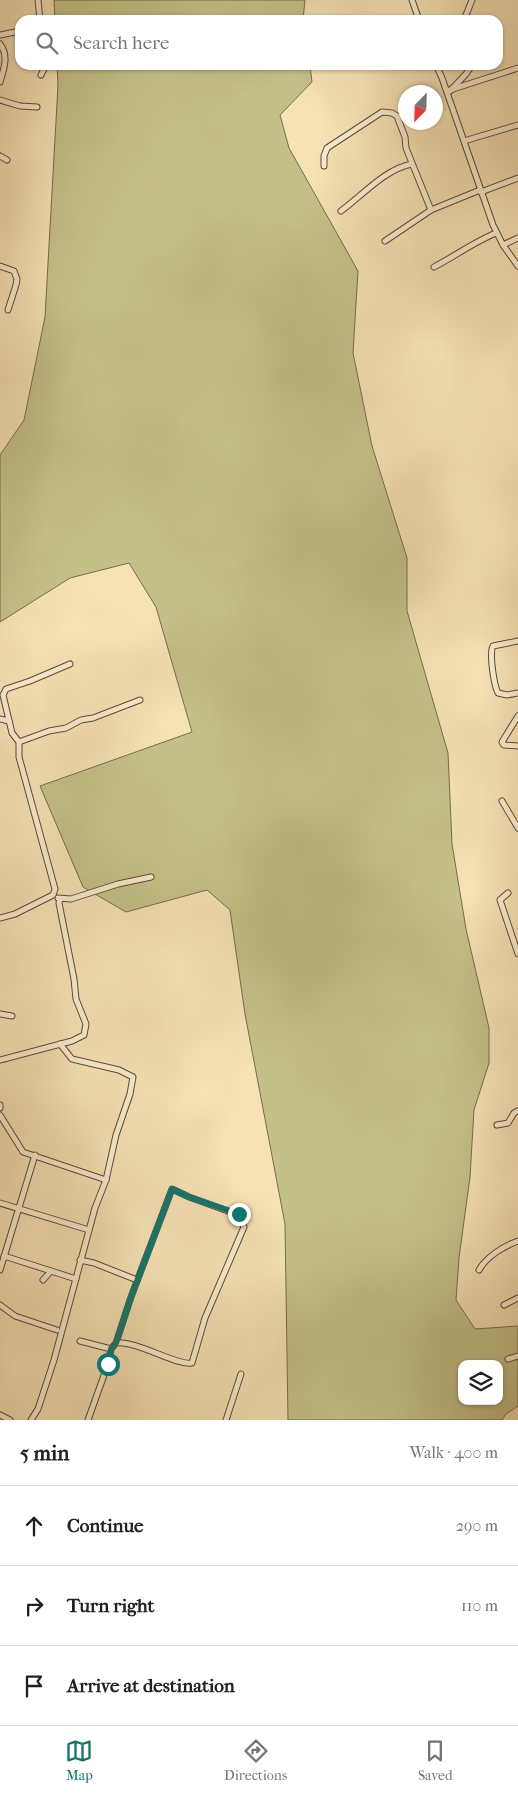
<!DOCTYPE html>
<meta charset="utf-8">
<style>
body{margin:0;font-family:"IM FELL French Canon",serif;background:#f2f2f2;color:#202124}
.controls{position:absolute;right:15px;bottom:15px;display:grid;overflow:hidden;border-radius:10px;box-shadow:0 1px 4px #0004}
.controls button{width:45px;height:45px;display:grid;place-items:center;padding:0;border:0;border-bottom:1px solid #e0e0e0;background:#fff;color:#202124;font:25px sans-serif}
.compass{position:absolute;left:398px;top:85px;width:45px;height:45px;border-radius:50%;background:#fff;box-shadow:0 1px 4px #0004;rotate:203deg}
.stop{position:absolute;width:15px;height:15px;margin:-11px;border:4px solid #0f766e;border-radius:50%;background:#fff}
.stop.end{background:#0f766e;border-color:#fff;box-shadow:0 1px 5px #0008}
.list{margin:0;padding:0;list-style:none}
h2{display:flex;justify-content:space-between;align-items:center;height:65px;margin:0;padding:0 20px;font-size:21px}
h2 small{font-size:16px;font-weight:400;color:#757577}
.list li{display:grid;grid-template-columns:32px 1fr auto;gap:15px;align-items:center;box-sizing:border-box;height:80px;padding:0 20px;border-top:1px solid #e0e0e0}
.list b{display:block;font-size:19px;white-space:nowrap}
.list em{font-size:16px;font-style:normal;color:#757577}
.icon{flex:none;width:28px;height:28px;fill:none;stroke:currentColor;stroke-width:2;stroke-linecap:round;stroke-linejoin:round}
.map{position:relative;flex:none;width:518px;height:1420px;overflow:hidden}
.search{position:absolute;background:#fff;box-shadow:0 1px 4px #0004;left:15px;right:15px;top:15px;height:55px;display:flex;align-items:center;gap:12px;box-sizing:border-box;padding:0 18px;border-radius:15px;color:#757577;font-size:19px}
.sheet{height:305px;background:#fff}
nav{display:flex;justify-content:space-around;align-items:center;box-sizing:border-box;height:70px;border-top:1px solid #e0e0e0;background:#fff;font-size:14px;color:#757577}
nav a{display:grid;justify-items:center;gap:2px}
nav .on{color:#0f766e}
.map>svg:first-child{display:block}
</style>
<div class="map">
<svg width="518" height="1420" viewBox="0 0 518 1420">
<rect width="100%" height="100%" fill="#f6e2b5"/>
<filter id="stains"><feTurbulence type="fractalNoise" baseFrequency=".004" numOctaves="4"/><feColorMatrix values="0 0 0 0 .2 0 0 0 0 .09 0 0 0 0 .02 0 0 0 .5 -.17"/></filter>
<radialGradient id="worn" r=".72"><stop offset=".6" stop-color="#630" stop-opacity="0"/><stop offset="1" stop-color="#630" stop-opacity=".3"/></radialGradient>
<g fill="#c4c188" stroke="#756c48" fill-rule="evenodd">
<polygon points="54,0 305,0 303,20 55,20"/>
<path d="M57,65H310L312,82L280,115L289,148L358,271L353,353L372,446L407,558V611L448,753L452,844L466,929L489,1028V1063L474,1110L470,1177L459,1258L456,1300L475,1329L518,1326V1406L506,1414L502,1420H288L285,1224L245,1014L230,910L207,890L126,912L83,887L40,786L192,732L156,607L129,563L70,578L0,622V455L24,420L45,317L58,85ZM462,1364H499V1401H462Z"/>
</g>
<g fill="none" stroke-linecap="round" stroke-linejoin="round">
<defs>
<g id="minor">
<polyline points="38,0 40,20"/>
<polyline points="412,0 419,20"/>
<polyline points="464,20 472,0"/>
<polyline points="0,35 20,31"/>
<path d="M0,44C9,55 4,69 0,82"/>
<polyline points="436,65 442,78 493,225 503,245 518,266"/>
<polyline points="41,75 46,65"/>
<polyline points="450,90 518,68"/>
<polyline points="450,91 466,74 472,65"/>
<polyline points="0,100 20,106 37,107"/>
<polyline points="464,141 518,125"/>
<polyline points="0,156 7,160"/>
<polyline points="324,166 324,156 327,148 382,112 392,113 397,116 405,137 406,148 431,210 480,190"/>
<polyline points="481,192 518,178"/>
<path d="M341,211C363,195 385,169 412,164"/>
<polyline points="385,241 431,210"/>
<polyline points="503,245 518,238"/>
<polyline points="0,266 14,271 17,279 16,285 8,310"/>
<path d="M434,267C455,256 474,242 496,233"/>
<path d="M518,641L493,646C489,654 494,685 498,693L507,695L518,693"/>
<polyline points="518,716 502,742 504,745 518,746"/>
<polyline points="0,719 9,721"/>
<polyline points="19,742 49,731 66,728 81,720 93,718 140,700"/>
<polyline points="502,801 518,828"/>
<polyline points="508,893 500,900 518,954"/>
<polyline points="58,898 71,899 118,884 151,877"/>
<polyline points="0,918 15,914 53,895 55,889 19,757 19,742 12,733 3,695 6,689 30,681 70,664"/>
<polyline points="0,1014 12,1016"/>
<polyline points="0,1060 72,1041 84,1035 86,1024 76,999 74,979 59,903 60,899"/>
<polyline points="0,1105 0,1108"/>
<polyline points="0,1115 23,1152 106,1180"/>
<polyline points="497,1125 508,1123 514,1113 518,1111"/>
<polyline points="0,1203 89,1230"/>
<polyline points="4,1256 51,1271"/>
<polyline points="80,1260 94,1263 137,1280"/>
<polyline points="0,1270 35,1155"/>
<path d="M479,1270C486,1257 504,1246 518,1241"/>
<polyline points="43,1280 51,1271 76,1279"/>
<polyline points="0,1305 15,1316 57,1330"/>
<polyline points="504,1305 518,1298"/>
<polyline points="80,1341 111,1349 108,1364 88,1420"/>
<path d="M111,1349L116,1343L131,1297L172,1189L189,1197L239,1215L244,1227L205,1318L192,1363C180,1367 135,1340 116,1343"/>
<polyline points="508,1359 518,1356"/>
<polyline points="0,1415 10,1420"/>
<polyline points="31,1420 38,1409 54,1360 95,1208 106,1180 116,1135 130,1094 133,1077 119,1070 72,1059 60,1044"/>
<polyline points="226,1420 241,1374"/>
</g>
</defs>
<use href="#minor" stroke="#5a4933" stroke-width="7"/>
<use href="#minor" stroke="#f9eccf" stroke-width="5"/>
</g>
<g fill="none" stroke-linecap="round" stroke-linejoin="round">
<polyline stroke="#0f766e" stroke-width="6" points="108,1364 111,1349 116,1343 131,1297 172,1189 189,1197 239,1214"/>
</g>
<rect width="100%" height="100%" filter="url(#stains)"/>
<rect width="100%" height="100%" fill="url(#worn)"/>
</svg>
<div class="controls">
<button><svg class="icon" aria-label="layers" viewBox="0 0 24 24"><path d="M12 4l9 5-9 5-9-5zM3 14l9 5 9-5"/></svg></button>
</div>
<svg class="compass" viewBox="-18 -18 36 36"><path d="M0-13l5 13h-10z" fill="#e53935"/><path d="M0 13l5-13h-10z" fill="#757577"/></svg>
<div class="stop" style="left:108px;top:1364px"></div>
<div class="stop end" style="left:239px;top:1214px"></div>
<div class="search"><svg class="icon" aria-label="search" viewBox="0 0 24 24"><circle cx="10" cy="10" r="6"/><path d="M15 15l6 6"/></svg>Search here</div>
</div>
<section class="sheet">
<h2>5 min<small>Walk · 400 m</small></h2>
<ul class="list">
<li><svg class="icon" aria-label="ahead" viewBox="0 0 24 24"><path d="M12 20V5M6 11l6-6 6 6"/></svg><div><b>Continue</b></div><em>290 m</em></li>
<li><svg class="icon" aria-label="right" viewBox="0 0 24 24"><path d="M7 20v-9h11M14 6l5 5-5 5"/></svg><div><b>Turn right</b></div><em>110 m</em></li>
<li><svg class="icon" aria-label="arrive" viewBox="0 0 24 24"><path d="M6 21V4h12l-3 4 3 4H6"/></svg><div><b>Arrive at destination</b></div></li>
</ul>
</section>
<nav>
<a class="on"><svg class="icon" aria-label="map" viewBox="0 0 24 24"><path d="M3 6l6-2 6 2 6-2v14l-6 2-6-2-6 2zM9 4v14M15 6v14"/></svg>Map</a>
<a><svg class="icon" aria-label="directions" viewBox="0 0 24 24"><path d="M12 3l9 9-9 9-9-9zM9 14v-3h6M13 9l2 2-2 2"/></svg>Directions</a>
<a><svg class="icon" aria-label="saved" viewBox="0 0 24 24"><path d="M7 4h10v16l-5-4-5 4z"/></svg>Saved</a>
</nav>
